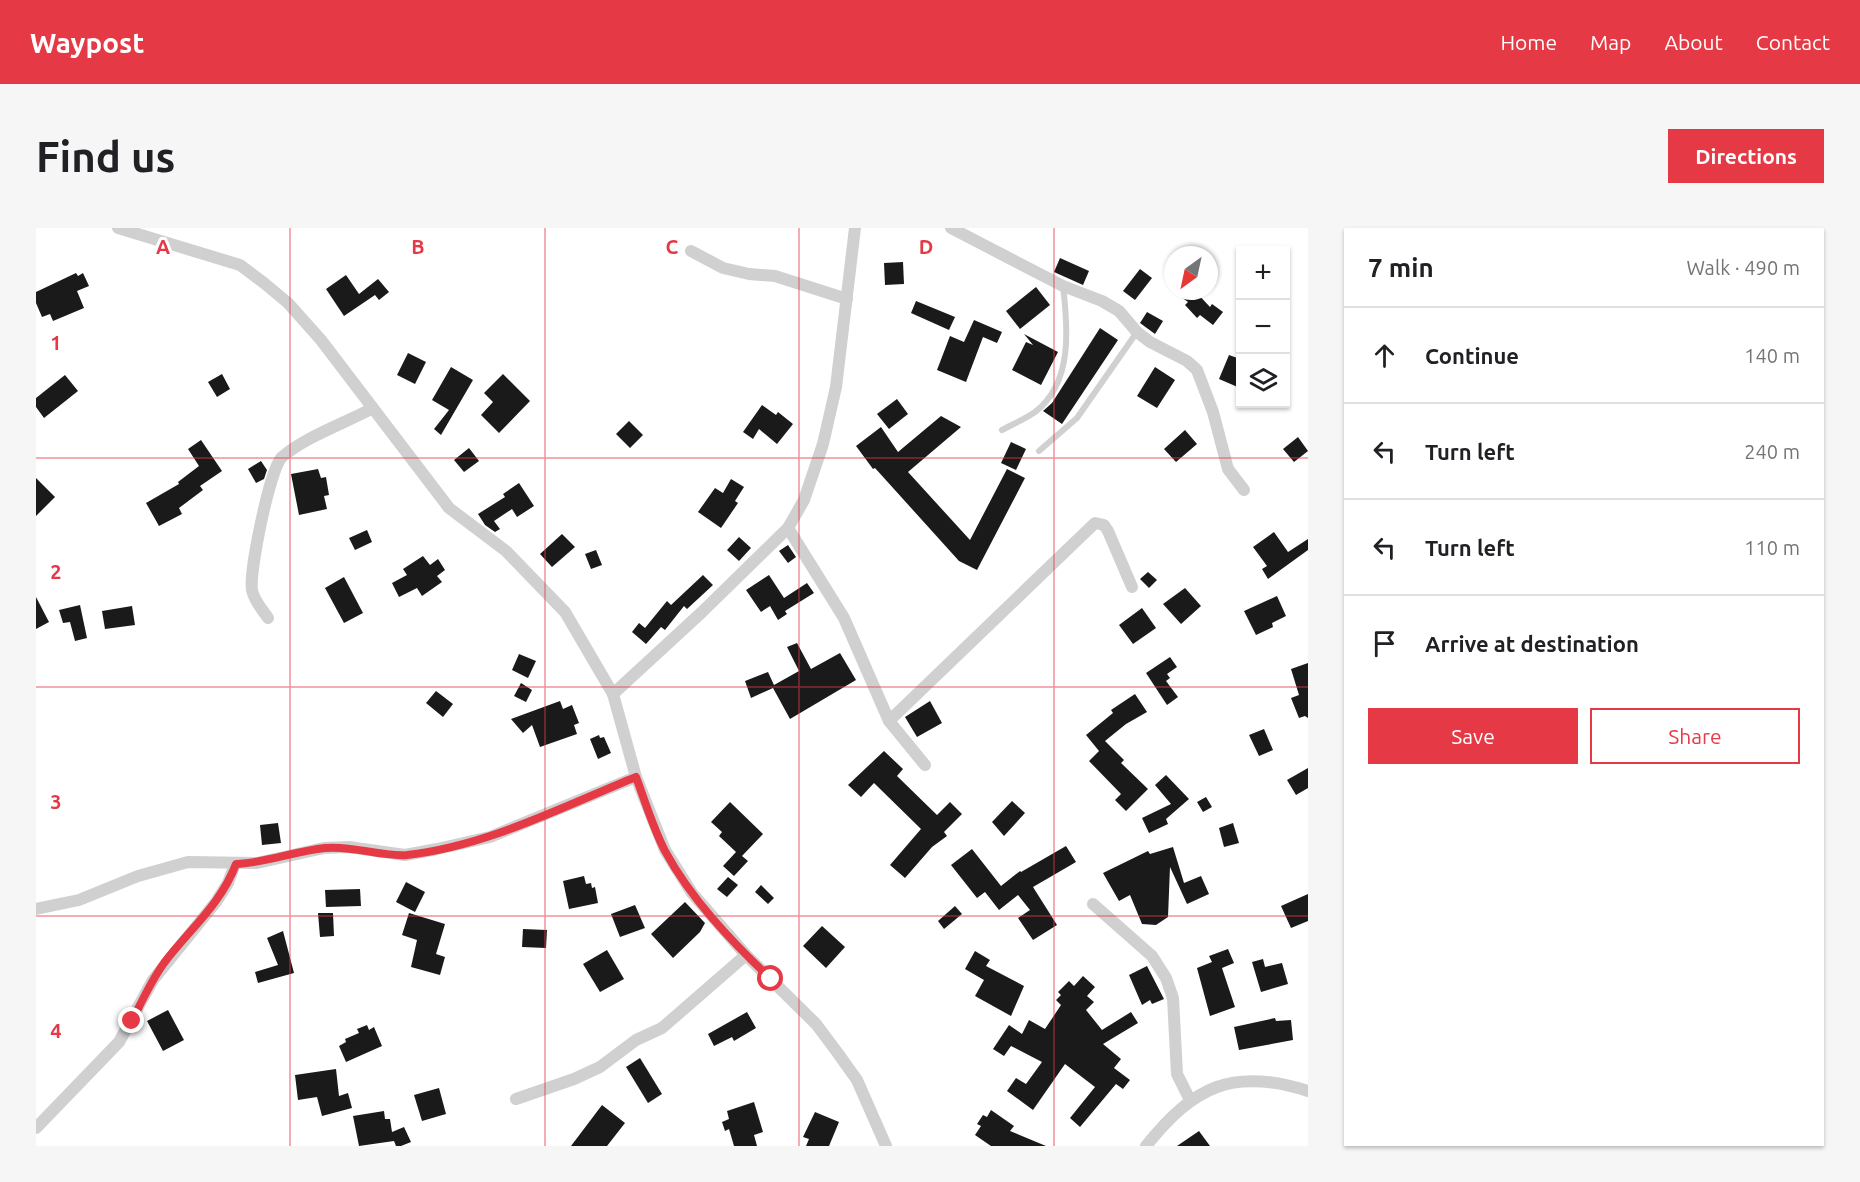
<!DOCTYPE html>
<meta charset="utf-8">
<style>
body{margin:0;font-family:Ubuntu,sans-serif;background:#f6f6f6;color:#202124}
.controls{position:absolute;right:18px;top:18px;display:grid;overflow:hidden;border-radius:0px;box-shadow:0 2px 4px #0004}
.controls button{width:54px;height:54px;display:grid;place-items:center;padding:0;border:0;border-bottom:2px solid #e0e0e0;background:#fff;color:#202124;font:30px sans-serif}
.compass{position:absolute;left:1128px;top:18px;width:54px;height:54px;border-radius:50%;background:#fff;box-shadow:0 2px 4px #0004;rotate:213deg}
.stop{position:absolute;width:18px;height:18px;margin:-14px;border:4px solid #e63946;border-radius:50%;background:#fff}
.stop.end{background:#e63946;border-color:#fff;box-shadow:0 2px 6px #0008}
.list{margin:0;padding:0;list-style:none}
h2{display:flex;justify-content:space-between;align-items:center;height:78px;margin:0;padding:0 24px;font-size:26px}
h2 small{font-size:20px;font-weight:400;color:#757577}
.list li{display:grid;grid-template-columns:39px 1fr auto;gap:18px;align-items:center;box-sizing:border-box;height:96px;padding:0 24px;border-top:2px solid #e0e0e0}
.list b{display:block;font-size:22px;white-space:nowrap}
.list em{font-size:20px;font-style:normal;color:#757577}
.actions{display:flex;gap:12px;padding:18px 24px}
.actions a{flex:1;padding:14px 0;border:2px solid #e63946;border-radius:0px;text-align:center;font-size:21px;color:#e63946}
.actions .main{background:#e63946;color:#fff}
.icon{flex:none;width:33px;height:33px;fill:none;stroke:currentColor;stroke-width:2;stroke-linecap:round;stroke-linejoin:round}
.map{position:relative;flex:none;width:1272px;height:918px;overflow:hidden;border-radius:0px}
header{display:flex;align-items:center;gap:36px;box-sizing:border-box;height:84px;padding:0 30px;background:#e63946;color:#fff}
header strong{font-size:28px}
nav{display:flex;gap:33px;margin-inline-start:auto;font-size:21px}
.intro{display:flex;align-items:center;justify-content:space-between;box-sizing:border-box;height:144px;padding:0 36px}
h1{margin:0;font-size:42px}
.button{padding:15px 27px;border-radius:0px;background:#e63946;color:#fff;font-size:21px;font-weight:700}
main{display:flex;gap:36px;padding:0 36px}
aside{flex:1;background:#fff;border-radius:0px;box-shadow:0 2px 4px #0004}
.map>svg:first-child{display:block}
</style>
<header>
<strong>Waypost</strong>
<nav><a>Home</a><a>Map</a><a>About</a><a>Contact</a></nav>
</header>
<div class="intro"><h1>Find us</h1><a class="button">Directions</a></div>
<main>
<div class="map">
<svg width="1272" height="918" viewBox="0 0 1272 918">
<rect width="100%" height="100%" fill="#fff"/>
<g fill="#1a1a1a">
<polygon points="1024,30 1053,43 1047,57 1018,44"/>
<polygon points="867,34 868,56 849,57 848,35"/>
<polygon points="1104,41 1116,50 1099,72 1087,63"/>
<polygon points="40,45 42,48 47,45 53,58 41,63 48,80 17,93 14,86 6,89 0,75 0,64"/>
<polygon points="310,47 323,66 342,51 353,64 343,72 339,67 308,88 290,61"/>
<polygon points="1000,59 1014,77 984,101 970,83"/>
<polygon points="1137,63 1159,63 1174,79 1176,76 1187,84 1177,97 1164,87 1161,90 1149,77 1152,74"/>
<polygon points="880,73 919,89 913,102 875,85"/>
<polygon points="1111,84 1127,93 1119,106 1104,95"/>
<polygon points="938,92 966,104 961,115 947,109 930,154 901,142 914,108 928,114"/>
<polygon points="1064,100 1082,112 1026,196 1007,183 1016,175"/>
<polygon points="988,106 1022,124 1005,157 976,142 990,114 997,117"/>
<polygon points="372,125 390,134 379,156 361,147"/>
<polygon points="1193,127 1204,131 1204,160 1183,151"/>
<polygon points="415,139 437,152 405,207 398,201 413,182 396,172"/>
<polygon points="1119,139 1139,152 1121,180 1101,168"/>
<polygon points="186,146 194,161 181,169 172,154"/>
<polygon points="467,146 494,173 463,205 445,187 457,174 448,165"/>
<polygon points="29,147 42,163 8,190 0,179 0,170"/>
<polygon points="861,171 872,186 853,201 841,186"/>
<polygon points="726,177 740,187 742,184 757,196 741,216 723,201 717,211 707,204"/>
<polygon points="905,188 925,199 872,244 934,312 971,241 989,250 941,342 923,333 839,240 837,241 820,218 845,199 862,224"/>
<polygon points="593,193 607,207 594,220 580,206"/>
<polygon points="1149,202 1161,216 1140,234 1128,221"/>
<polygon points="1262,209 1272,223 1258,234 1247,221"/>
<polygon points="165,212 186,243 164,258 167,262 143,280 146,286 123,298 110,275 143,256 142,254 163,238 152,221"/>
<polygon points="975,214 990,221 980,242 965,235"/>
<polygon points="433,220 443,233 428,244 418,232"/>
<polygon points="225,233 231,242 228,251 220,255 212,241"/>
<polygon points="282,241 285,250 290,249 293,267 288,268 291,281 263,287 255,246"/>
<polygon points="0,250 19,269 0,288"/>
<polygon points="695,251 708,259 699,273 702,275 685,300 662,284 679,260 687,265"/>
<polygon points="483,255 498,278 481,289 476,281 458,293 464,301 459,304 449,297 442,286 469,269 467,266"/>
<polygon points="331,302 336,314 319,322 313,310"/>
<polygon points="1238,304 1252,324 1272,311 1272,322 1232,351 1226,341 1231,338 1217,319"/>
<polygon points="526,306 539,319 516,339 504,326"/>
<polygon points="703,309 715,320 703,333 691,322"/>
<polygon points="752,317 760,329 752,335 743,323"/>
<polygon points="560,322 566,337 555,341 549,326"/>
<polygon points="387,328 394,337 402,331 409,342 401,348 406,354 386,368 381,360 363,369 356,355 371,347 367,341"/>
<polygon points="1112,344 1121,352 1113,360 1104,351"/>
<polygon points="667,347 677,357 651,381 648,378 629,402 625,399 610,416 596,404 603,395 609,400 631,373 635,377"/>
<polygon points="733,347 748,370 771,355 778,365 749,383 751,386 742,392 734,378 725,384 710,362"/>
<polygon points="308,349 327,385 308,395 289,360"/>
<polygon points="1149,360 1165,378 1145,396 1127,376"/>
<polygon points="1241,368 1250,388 1236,395 1237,399 1220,407 1208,383"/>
<polygon points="0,369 13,394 0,401"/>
<polygon points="44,377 51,410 39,413 34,394 27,395 23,382"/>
<polygon points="96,378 99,397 69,401 66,383"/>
<polygon points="1106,380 1120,400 1097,416 1083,397"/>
<polygon points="761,415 775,441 804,425 820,452 754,491 737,460 715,470 709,453 732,444 738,457 763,443 751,419"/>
<polygon points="483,426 500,433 492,450 476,442"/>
<polygon points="1134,429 1141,439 1131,446 1134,450 1130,453 1142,469 1131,477 1110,445"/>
<polygon points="1272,435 1272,490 1269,488 1263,490 1255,470 1263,467 1255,441"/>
<polygon points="485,455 496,462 490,474 478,468"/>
<polygon points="400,463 417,476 407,489 390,475"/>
<polygon points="1099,466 1111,484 1090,496 1069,513 1088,532 1085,535 1112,561 1090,583 1079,572 1085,566 1053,533 1063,523 1050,507 1077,485 1075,482"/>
<polygon points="524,473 527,481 536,477 543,495 538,497 541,506 504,519 496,497 487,505 475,491"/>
<polygon points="894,473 906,495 881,509 869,489"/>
<polygon points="1228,501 1237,522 1223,528 1213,507"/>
<polygon points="563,507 564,510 568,509 575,525 562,531 554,511"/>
<polygon points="848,523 867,541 861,548 901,587 914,574 926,586 908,604 911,608 896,619 869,650 854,637 885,601 838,555 825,569 812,557"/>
<polygon points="1272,540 1272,560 1260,567 1251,552"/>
<polygon points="1130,547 1153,571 1130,591 1132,596 1113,605 1106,590 1135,576 1119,557"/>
<polygon points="1170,569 1176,579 1167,584 1161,574"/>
<polygon points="976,573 989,585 968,608 956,594"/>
<polygon points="694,574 727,606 706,628 712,633 698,648 687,638 700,624 683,608 686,604 675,594"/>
<polygon points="242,595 245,615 226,617 224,597"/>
<polygon points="1197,595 1203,615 1188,619 1183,600"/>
<polygon points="1030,618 1040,634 997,659 1021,697 997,712 982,690 994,682 982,667 963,682 949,664 941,670 915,637 936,621 965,658 984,643 985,644"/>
<polygon points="1137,619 1148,655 1165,648 1173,666 1151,676 1134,639 1132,689 1120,697 1106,696 1094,667 1083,673 1067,645 1112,623 1114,626"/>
<polygon points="548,648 550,656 555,655 556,660 559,659 562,675 533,681 527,653"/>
<polygon points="692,649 702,657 691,669 681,661"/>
<polygon points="370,654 389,664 379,684 360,674"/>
<polygon points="725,657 738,670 732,676 719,664"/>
<polygon points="324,661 325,678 290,679 289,662"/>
<polygon points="1272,666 1272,693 1255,700 1245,678"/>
<polygon points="649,674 669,695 664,704 637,730 615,706"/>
<polygon points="599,677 609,700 584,709 575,686"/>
<polygon points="919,678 926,686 908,701 902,693"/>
<polygon points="282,685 297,685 298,708 284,709"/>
<polygon points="373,685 409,696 400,726 409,729 404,747 375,739 381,712 366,707"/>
<polygon points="786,698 809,719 790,740 767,718"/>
<polygon points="487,701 511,702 510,720 486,719"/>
<polygon points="247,703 258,745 222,755 219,744 242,737 231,710"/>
<polygon points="1192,721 1198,735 1186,740 1199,779 1174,788 1161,740 1176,734 1173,728"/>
<polygon points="571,722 588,751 564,764 547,736"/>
<polygon points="939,723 954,732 950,738 988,758 975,788 939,768 948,752 929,741"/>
<polygon points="1227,731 1229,739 1246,735 1252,756 1225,764 1216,734"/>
<polygon points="1111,738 1128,771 1116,776 1114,772 1106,777 1093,747"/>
<polygon points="1047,748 1059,759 1051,768 1058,774 1050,782 1066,802 1095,784 1102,795 1067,816 1085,831 1078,840 1094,852 1087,861 1080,856 1044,899 1034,890 1059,859 1029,836 997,882 971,863 980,850 990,856 1006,834 975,818 968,828 957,821 973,797 986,806 993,792 1009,801 1025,777 1020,772 1025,767 1022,764 1033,753 1038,758"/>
<polygon points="132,782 148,812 127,823 111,793"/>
<polygon points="711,784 720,800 698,813 696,809 678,818 672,806"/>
<polygon points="1239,790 1240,793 1255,792 1257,812 1203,822 1198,799"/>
<polygon points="331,797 333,802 338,799 346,818 310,834 303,818 310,814 309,811 323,805 321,801"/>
<polygon points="604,830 626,866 612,875 590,839"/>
<polygon points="300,841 303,868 312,865 316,880 286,888 281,869 262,872 259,847"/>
<polygon points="403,860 410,886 386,893 378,867"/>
<polygon points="718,874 727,904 718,907 721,918 698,918 693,901 689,903 686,894 693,891 691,883"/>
<polygon points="566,877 589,895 571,918 535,918"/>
<polygon points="955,882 978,898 974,903 1010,918 955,918 939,907 945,898 941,896 947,887 951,889"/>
<polygon points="348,883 349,891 354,891 356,904 368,899 375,914 365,918 360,918 358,913 323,918 317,888"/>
<polygon points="779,884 803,894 793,918 770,918 773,911 767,909"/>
<polygon points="1163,903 1174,918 1141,918"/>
</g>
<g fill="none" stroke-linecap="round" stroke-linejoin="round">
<g stroke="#d0d0d0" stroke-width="6">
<path d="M966,202C977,196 989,191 999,184C1037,155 1032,100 1027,58"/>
<polyline points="1003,223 1041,190 1101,104"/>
</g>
<g stroke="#d0d0d0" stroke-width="12">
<polyline points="82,0 204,37 228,55 252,75 285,112 413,280 470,323 529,384 577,466 600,549 629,622 656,665 710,727 780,796 801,824 821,852 850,918"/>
<polyline points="915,0 1027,58 1066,73 1083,83 1101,104 1114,114 1151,133 1161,142 1177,184 1192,241 1208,262"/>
<polyline points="655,23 687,40 713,46 739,48 811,71"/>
<polyline points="752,300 808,390 853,493 889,537"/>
<path d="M232,390C226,381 218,373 216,362C213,344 234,240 246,229C271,208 307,196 335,181"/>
<polyline points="577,466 666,384 752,300 768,272 787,216 800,159 819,0"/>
<polyline points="853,493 1059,295 1068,297 1072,303 1096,359"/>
<polyline points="1057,676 1116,728 1130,750 1137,770 1141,846 1154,872"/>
<polyline points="0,681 43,672 102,648 152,634 221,635 288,620 313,619 369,627 401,621 454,609 600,549"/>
<polyline points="480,871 538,851 564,839 600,812 626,800 710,727"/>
<polyline points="0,900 83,814 117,752 180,674 192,655 199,636"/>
<path d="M1110,918C1158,858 1197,839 1272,863"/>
</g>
</g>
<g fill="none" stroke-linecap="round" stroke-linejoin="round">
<path stroke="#e63946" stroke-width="8" d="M96,793C106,773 115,753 128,735C153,702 185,676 200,636C230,635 259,623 289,620C317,617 344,629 371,627C451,618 526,579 600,549C609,573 617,600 629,623C655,671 695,713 735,751"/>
</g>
<path fill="none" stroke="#e63946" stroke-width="1.5" stroke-opacity="0.55" d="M254,0V918M509,0V918M763,0V918M1018,0V918M0,230H1272M0,459H1272M0,688H1272"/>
<g font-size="20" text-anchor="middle" font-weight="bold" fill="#e63946" stroke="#fff" stroke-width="6" stroke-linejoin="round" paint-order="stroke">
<text x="127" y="26">A</text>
<text x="382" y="26">B</text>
<text x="636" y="26">C</text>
<text x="890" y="26">D</text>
<text x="20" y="122">1</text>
<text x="20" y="351">2</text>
<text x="20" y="581">3</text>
<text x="20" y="810">4</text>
</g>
</svg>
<div class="controls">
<button>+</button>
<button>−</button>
<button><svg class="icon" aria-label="layers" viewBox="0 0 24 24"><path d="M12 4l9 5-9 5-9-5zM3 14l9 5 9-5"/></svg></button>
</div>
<svg class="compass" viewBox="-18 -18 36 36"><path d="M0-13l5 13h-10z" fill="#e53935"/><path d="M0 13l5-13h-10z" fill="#757577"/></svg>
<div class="stop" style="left:735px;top:751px"></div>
<div class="stop end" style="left:96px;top:793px"></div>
</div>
<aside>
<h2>7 min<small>Walk · 490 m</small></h2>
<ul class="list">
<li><svg class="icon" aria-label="ahead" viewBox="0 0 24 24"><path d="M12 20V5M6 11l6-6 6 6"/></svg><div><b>Continue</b></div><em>140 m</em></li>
<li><svg class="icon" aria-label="left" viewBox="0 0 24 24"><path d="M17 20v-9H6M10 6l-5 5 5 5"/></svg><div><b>Turn left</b></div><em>240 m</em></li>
<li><svg class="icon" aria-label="left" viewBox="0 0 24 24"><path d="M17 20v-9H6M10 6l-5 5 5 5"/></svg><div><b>Turn left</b></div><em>110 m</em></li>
<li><svg class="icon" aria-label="arrive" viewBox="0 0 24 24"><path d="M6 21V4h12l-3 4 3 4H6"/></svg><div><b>Arrive at destination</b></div></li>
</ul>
<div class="actions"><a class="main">Save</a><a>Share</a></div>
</aside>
</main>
